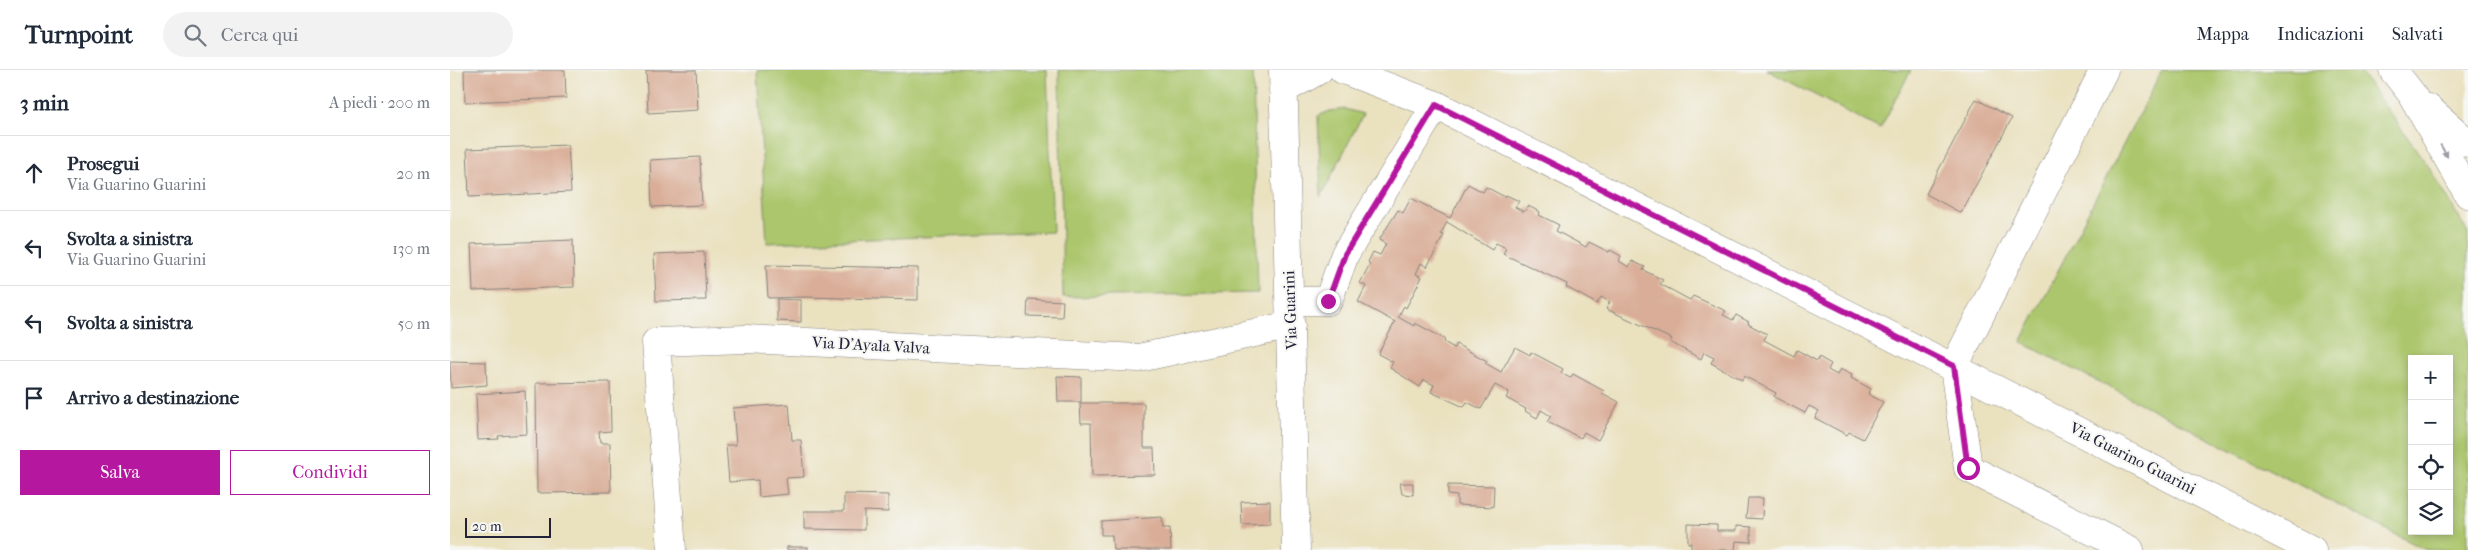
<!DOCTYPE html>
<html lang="it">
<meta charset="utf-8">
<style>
body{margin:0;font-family:"IM FELL French Canon",serif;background:#f2f2f3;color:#1f2937}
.controls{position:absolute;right:15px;bottom:15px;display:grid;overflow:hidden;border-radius:0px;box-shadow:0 2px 8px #0003}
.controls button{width:45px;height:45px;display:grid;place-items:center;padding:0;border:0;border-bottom:1px solid #e0e1e3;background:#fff;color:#1f2937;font:25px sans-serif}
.scale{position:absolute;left:15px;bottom:12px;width:86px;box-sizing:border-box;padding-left:5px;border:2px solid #22223b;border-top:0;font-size:14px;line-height:18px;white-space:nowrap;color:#22223b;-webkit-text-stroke:4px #f6f6f2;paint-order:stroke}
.stop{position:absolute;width:15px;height:15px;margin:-11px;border:4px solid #b5179e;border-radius:50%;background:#fff}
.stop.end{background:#b5179e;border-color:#fff;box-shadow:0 1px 5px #0008}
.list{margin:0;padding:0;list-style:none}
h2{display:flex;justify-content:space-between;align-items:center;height:65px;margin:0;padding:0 20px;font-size:21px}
h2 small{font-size:16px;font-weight:400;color:#747a83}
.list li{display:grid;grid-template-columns:32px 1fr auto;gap:15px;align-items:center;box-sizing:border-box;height:75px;padding:0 20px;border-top:1px solid #e0e1e3}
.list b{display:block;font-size:19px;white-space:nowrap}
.list p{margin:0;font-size:16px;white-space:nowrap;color:#747a83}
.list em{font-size:16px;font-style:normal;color:#747a83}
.actions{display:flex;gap:10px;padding:15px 20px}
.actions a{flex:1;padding:11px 0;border:1px solid #b5179e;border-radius:0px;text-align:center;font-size:18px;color:#b5179e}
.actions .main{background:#b5179e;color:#fff}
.icon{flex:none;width:28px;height:28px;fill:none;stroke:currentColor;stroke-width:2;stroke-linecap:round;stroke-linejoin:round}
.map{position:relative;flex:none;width:2018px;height:480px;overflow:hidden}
header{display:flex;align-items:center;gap:30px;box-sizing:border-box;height:70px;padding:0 25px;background:#fff;border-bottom:1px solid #e0e1e3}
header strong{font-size:24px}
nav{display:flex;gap:28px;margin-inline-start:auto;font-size:18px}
.search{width:350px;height:45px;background:#f2f2f3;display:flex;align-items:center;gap:12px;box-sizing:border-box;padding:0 18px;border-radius:28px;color:#747a83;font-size:19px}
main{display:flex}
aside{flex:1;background:#fff}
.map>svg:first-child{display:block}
</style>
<header>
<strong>Turnpoint</strong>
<div class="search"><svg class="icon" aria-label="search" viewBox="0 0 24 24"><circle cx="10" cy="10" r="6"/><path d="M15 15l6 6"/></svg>Cerca qui</div>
<nav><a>Mappa</a><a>Indicazioni</a><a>Salvati</a></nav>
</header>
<main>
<aside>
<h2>3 min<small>A piedi · 200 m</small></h2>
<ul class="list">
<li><svg class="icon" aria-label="ahead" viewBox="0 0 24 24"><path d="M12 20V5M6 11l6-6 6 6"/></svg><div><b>Prosegui</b><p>Via Guarino Guarini</p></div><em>20 m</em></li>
<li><svg class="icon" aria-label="left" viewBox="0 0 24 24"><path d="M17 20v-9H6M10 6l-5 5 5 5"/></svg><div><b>Svolta a sinistra</b><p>Via Guarino Guarini</p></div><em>130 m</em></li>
<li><svg class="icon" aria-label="left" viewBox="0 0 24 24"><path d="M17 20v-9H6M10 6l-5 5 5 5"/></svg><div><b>Svolta a sinistra</b></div><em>50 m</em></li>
<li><svg class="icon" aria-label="arrive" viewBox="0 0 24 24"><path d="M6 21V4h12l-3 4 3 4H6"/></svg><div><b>Arrivo a destinazione</b></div></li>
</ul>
<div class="actions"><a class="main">Salva</a><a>Condividi</a></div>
</aside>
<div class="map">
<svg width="2018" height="480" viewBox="0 0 2018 480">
<rect width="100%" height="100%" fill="#f6f6f2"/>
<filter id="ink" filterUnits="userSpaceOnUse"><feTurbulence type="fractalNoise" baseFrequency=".02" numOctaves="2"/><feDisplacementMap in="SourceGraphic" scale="10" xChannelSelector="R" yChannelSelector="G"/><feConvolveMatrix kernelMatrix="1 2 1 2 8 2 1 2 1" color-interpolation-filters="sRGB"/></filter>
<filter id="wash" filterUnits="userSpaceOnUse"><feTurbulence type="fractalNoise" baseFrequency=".0096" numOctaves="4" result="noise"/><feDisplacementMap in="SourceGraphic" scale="20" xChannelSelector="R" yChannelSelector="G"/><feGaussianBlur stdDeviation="1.12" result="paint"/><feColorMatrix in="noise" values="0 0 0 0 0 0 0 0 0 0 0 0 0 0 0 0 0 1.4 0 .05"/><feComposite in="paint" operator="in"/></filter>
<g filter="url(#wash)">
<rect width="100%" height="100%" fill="#eae1bf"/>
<g fill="#abc66c" stroke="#667454" fill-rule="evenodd">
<polygon points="307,0 597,0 603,162 317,173"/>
<polygon points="609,0 803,0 808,223 613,227"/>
<polygon points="1317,0 1461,0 1430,59"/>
<path d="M1712,0H1909L1981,100L2018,163V480H1976L1571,272ZM1962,289H1999V461H1962Z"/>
<polygon points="895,39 913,44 871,127 868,46 880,41"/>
</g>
<g id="blocks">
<g fill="#d9ad97">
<polygon points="14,0 115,0 116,28 15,32"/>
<polygon points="196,0 246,0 248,40 198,43"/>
<polygon points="1526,29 1562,48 1511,143 1476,124"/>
<polygon points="118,75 121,122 19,127 17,79"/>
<polygon points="250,87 252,135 202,137 200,90"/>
<polygon points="1018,114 1033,122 1036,117 1055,127 1056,125 1069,131 1065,137 1074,142 1078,136 1090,142 1089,145 1109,155 1106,161 1136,177 1139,172 1159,182 1160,180 1171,186 1169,191 1179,197 1182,191 1195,197 1193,200 1213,210 1210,214 1240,230 1243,226 1276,241 1273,245 1283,250 1286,245 1299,252 1298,254 1317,264 1314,270 1344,286 1347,280 1367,291 1369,287 1381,294 1378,300 1387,305 1390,299 1402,305 1401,308 1421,319 1418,324 1433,332 1413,369 1399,362 1397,365 1365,348 1369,341 1359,336 1355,343 1324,327 1326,323 1294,306 1292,310 1261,293 1264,287 1254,282 1251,289 1220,272 1222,269 1156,239 1160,232 1151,227 1147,234 1116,217 1117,214 1053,184 1056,178 1046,173 1042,180 997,152 991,164 994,165 977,197 971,193 966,204 972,207 956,238 954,236 948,247 964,256 965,253 995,269 994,272 1004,278 1006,274 1037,291 1035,293 1051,302 1065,277 1080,285 1081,282 1113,299 1111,303 1120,308 1123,304 1154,321 1152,323 1169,332 1148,370 1134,362 1131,368 1097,352 1101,346 1091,340 1087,348 1075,341 1076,339 1056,328 1059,322 1045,315 1031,339 1017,332 1014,337 981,322 984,315 974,310 970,317 940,298 943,292 928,284 945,252 908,232 916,216 910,213 920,194 918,192 923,182 930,185 936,174 929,170 948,140 953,143 961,128 1000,148"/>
<polygon points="123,170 124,217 23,221 21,174"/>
<polygon points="254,182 256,230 206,231 204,184"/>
<polygon points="316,195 468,198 468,230 355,227 318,228"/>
<polygon points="327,229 351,230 351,252 327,251"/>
<polygon points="578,229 613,231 612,247 577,246"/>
<polygon points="0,291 36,292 37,315 1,318"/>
<polygon points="607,306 631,307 631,332 608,332"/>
<polygon points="160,312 161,361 149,362 150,373 160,373 161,422 87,423 86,313"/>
<polygon points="75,321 77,364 48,366 49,369 28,370 26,324"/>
<polygon points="630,333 694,333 694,378 704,378 705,405 642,406 641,353 631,353"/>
<polygon points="339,334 342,370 351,370 354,407 336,408 338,424 309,427 308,410 279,412 276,375 286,375 283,338"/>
<polygon points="950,413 963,413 963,425 952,424"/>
<polygon points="998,415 1044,416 1043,437 1007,435 1007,426 998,425"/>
<polygon points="394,424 438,425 438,442 414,441 414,460 354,459 354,441 394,441"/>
<polygon points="1298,428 1313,428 1312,449 1296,448"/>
<polygon points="820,431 820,454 792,455 791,432"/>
<polygon points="712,447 713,458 720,458 721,480 663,480 662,465 651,465 651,451"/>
<polygon points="1238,454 1267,455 1267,461 1286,461 1286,456 1301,457 1301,472 1286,471 1285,480 1241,480 1241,473 1238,473"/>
<rect x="337" y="477" width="21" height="3"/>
</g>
</g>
</g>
<g filter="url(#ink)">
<use href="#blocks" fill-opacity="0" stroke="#86827d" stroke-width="1"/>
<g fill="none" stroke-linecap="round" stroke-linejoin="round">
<defs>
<g id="minor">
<polyline points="833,0 846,480"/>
<polyline points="893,0 986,35 1862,480"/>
<polyline points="833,20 869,0"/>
<polyline points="840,231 878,231 895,184 986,35"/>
<polyline points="1504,297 1654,0"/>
<polyline points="1504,297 1518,398 1680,480"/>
<polyline points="222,480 206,272 296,269 689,288 841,255"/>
</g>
<g id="major">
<polyline points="1943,0 1961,23 2018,124"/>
<polyline points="1978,38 2018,73"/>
</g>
</defs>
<use href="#minor" stroke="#86827d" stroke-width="29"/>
<use href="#major" stroke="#86827d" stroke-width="29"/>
<use href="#minor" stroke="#fff" stroke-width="28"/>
<use href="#major" stroke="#fff" stroke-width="28"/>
</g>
<defs><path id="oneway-solid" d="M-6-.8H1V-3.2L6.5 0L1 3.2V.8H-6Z" transform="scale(1.25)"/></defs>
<use fill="#9c9ca7" href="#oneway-solid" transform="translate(1994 81) rotate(60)"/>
</g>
<g fill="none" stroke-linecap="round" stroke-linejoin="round" filter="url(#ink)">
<polyline stroke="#b5179e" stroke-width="6" points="878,231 895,184 986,35 1504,296 1518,398"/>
</g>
<g text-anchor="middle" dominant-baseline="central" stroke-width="4" stroke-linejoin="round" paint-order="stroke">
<g font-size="16" fill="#22223b" stroke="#f6f6f2">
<text transform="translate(840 240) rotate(-92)">Via Guarini</text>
<text transform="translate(421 275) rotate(3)">Via D'Ayala Valva</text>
<text transform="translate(1683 388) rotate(27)">Via Guarino Guarini</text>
</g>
</g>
</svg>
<div class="controls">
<button>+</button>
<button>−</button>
<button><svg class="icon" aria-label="locate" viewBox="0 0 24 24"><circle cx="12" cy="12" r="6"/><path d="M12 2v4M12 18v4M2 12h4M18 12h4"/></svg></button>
<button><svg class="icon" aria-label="layers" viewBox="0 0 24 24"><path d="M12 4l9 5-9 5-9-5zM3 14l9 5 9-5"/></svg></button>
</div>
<div class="scale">20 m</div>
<div class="stop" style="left:1518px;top:398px"></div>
<div class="stop end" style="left:878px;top:231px"></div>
</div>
</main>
